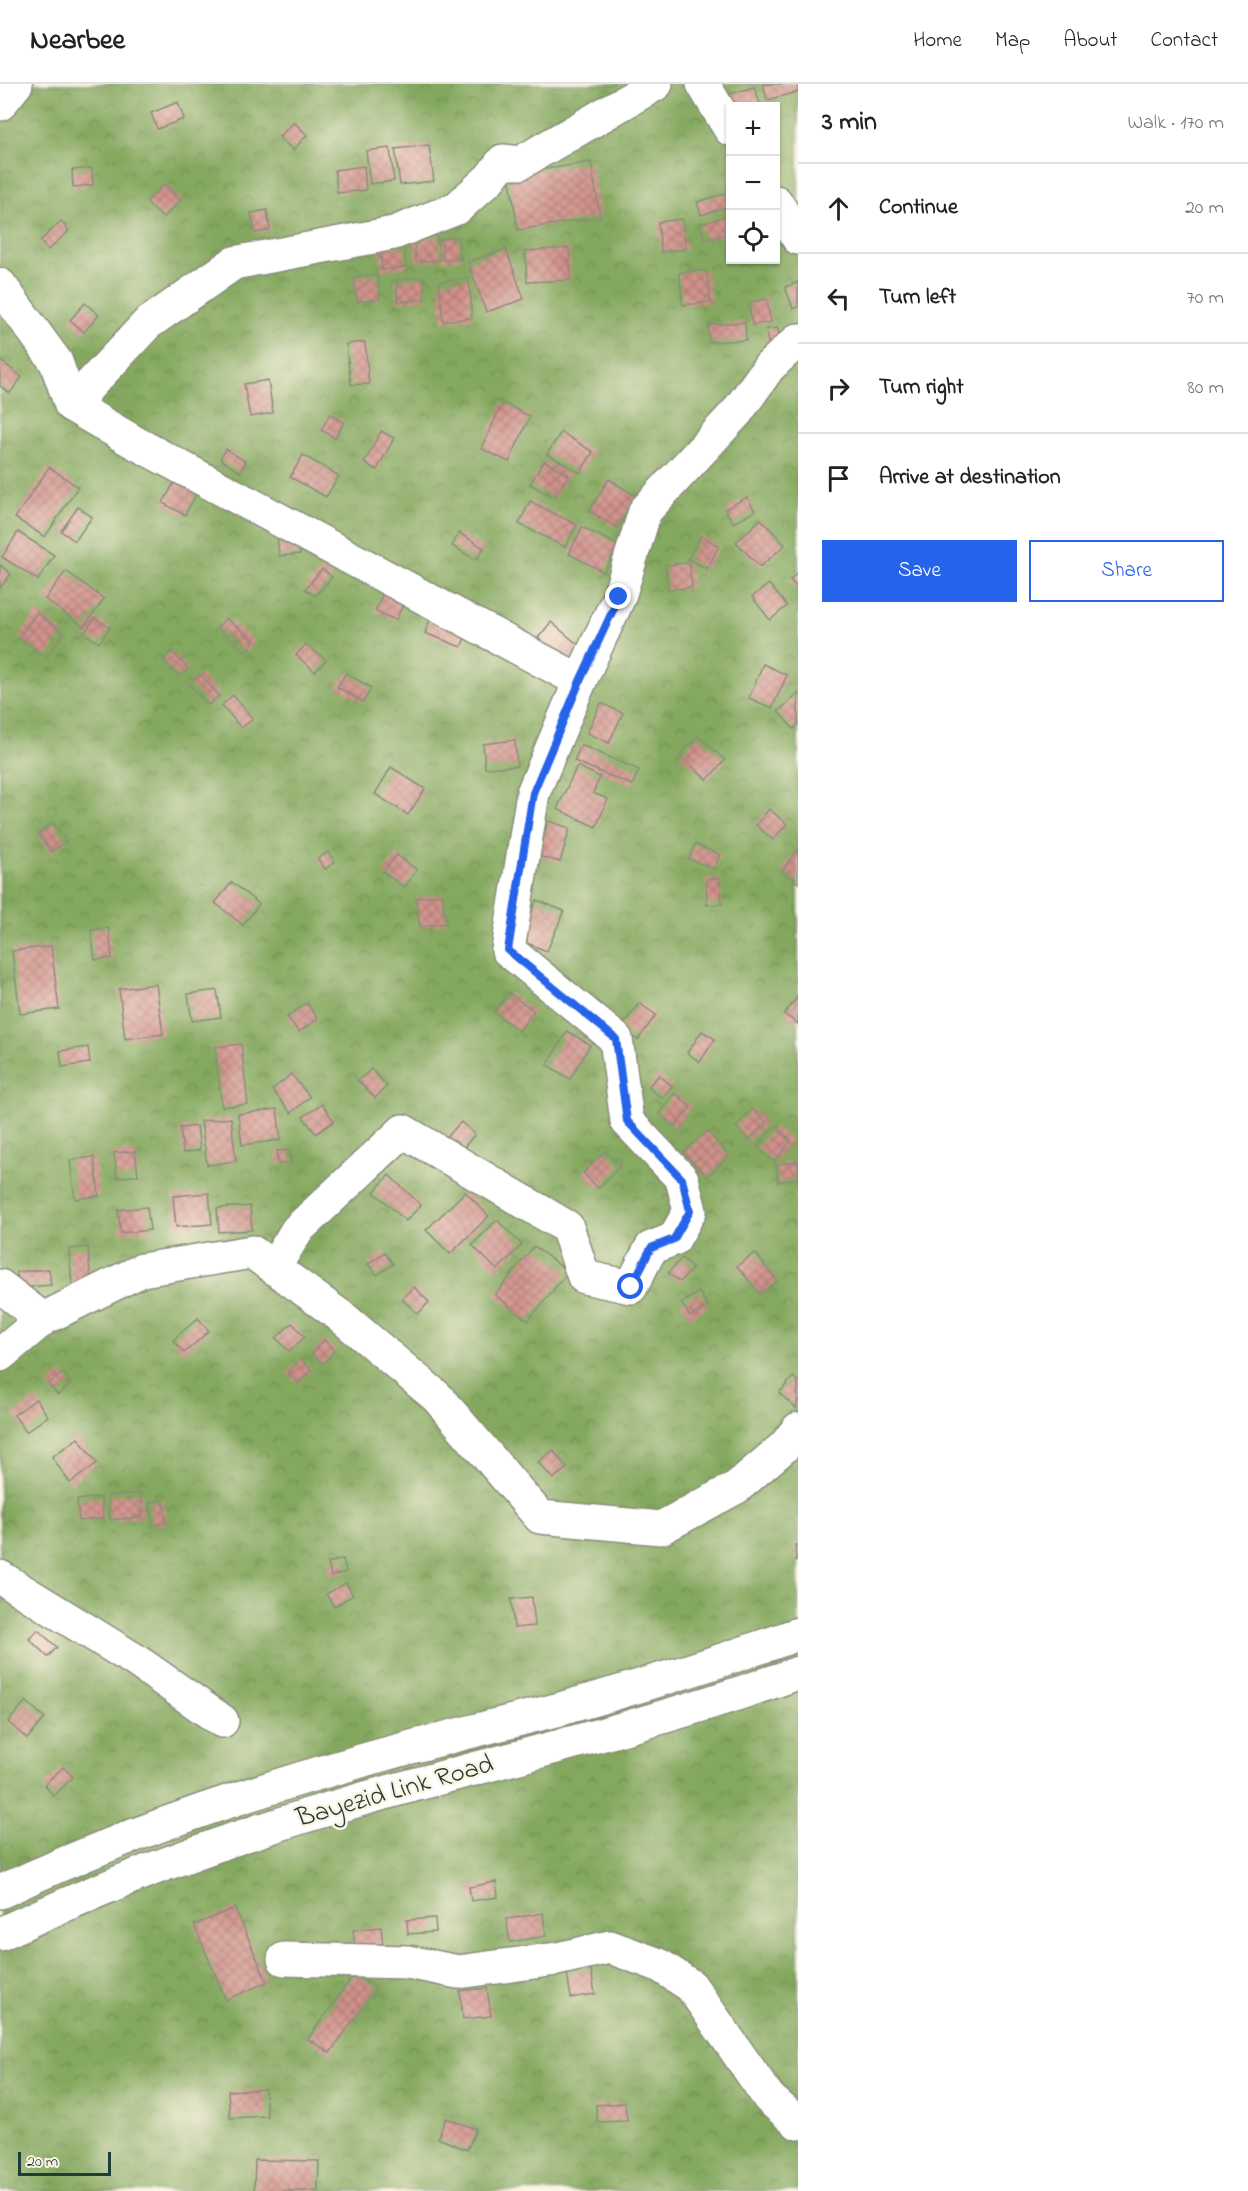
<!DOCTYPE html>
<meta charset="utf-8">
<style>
body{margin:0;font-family:"Indie Flower",sans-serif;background:#f6f6f6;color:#222}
.controls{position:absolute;right:18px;top:18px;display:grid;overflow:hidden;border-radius:0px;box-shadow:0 2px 4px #0004}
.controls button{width:54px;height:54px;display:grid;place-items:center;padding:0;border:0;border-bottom:2px solid #e0e0e0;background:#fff;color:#222;font:30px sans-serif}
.scale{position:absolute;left:18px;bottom:15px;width:93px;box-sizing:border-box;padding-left:6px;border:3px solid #1f3d34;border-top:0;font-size:16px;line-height:21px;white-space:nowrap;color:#1f3d34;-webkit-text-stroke:4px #fcf5e5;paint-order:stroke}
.stop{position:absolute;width:18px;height:18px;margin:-14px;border:4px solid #2563eb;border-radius:50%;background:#fff}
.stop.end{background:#2563eb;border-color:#fff;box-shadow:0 2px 6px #0008}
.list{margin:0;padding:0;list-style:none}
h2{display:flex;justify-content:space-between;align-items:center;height:78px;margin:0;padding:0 24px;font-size:26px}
h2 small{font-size:20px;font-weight:400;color:#767676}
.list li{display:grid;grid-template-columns:39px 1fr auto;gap:18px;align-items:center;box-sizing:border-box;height:90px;padding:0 24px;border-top:2px solid #e0e0e0}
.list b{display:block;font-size:22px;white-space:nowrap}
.list em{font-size:20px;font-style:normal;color:#767676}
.actions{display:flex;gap:12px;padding:18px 24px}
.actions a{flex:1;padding:14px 0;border:2px solid #2563eb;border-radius:0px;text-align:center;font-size:21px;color:#2563eb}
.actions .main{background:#2563eb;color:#fff}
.icon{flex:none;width:33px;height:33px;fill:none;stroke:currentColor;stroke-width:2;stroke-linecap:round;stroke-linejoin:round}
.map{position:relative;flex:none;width:798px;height:2107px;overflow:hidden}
header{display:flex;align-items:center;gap:36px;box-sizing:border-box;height:84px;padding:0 30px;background:#fff;border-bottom:2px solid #e0e0e0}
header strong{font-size:28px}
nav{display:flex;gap:33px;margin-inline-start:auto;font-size:21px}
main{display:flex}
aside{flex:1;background:#fff}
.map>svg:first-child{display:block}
</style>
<header>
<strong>Nearbee</strong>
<nav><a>Home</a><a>Map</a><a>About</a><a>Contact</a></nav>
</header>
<main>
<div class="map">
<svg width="798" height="2107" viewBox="0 0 798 2107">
<defs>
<pattern id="forest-crowns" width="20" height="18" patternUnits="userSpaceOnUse" patternTransform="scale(1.5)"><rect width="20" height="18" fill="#84a85e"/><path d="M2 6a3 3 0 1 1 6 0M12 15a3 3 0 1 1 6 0" fill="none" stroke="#6b8a4e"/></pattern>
<pattern id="building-cross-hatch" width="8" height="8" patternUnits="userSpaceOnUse" patternTransform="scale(1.5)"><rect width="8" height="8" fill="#d2928c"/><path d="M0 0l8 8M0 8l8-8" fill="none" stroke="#aa7873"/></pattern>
</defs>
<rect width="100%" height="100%" fill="#fcf5e5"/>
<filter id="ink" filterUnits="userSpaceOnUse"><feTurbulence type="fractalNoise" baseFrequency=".0167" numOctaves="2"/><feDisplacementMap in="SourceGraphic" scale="12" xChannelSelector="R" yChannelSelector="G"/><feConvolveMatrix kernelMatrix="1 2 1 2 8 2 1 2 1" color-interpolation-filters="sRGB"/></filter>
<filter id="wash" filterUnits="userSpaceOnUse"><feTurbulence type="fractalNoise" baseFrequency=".008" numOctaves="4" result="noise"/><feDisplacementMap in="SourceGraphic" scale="24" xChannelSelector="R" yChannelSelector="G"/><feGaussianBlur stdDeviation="1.35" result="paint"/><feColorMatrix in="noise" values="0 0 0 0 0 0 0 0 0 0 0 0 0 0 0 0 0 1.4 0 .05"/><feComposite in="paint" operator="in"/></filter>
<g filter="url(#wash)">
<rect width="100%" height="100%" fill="#f3ddbf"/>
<path fill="url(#forest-crowns)" stroke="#527249" stroke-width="1.5" fill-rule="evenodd" d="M0,0H798V2107H0ZM730,22H776V176H730Z"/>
<g id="blocks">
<g fill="url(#building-cross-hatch)">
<polygon points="763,0 798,0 798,8 767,16"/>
<polygon points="754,3 761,22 730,22 724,12"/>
<polygon points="178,18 184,35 157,45 151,29"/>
<polygon points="294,38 307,51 293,66 279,53"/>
<polygon points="429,61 434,97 400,101 395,65"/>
<polygon points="390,64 394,97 370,100 366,67"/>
<polygon points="591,78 600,133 518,146 509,91"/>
<polygon points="364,82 366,106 337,109 335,86"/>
<polygon points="92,84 93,101 73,103 72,86"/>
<polygon points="165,100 181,116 163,134 146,118"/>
<polygon points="730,108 730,122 701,131 697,118"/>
<polygon points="267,126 270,146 255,149 251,129"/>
<polygon points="730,131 730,149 705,156 700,140"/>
<polygon points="682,135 686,165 661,168 658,138"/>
<polygon points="61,137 69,147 48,166 40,157"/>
<polygon points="437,152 440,176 416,178 414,155"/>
<polygon points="458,153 460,175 443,176 441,155"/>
<polygon points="404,162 406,183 382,186 380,164"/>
<polygon points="569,164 571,196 527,198 525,167"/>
<polygon points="506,165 524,215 486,228 468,178"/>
<polygon points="706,186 711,218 683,221 679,189"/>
<polygon points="377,191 380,215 357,218 354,193"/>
<polygon points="424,193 425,215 398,218 396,196"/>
<polygon points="469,194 472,234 443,237 439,198"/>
<polygon points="798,198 798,223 793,225 785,203"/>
<polygon points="767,215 771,238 752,241 749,218"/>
<polygon points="85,219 99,231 84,248 70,236"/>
<polygon points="745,238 746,256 709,258 708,241"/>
<polygon points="778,244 781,265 769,267 766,245"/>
<polygon points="365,258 369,300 351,301 346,260"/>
<polygon points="0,276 22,293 10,309 0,302"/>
<polygon points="268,296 273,329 250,333 244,300"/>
<polygon points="502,319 530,332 509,378 482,365"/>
<polygon points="330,330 344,338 335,354 321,346"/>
<polygon points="381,347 394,354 377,386 364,379"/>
<polygon points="561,348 593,368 580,389 547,370"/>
<polygon points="226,365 246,378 240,388 220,375"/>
<polygon points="303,371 339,392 326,413 290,393"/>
<polygon points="544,377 569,391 554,414 530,400"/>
<polygon points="49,383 78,403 45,453 15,434"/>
<polygon points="609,395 637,413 617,444 589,427"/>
<polygon points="175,397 197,408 185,431 163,419"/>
<polygon points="747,413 755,427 733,439 725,425"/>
<polygon points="530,417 577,441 565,463 519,440"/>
<polygon points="78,423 92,433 75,457 61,447"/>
<polygon points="761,435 785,461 760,483 736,458"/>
<polygon points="582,443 618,461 604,488 569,470"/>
<polygon points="18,448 54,471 38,496 2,473"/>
<polygon points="297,448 300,470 279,472 277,450"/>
<polygon points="459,449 484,464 476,476 452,462"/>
<polygon points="701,452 719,462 707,485 688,475"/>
<polygon points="689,479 692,503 668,506 665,481"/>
<polygon points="0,481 11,490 0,504"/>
<polygon points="322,485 332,493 315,512 305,505"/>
<polygon points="66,487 104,515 84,543 45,515"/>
<polygon points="798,488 798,505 790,496"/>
<polygon points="769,500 787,522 770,536 752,513"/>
<polygon points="383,509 404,518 396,536 375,527"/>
<polygon points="37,529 64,549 46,573 19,553"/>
<polygon points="432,530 469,545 461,563 425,549"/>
<polygon points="95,534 110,544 99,559 84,549"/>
<polygon points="226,534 254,557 246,568 217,544"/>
<polygon points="551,538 581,563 568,579 538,554"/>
<polygon points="306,560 326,576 315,588 296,571"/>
<polygon points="172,567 188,585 179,593 163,576"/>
<polygon points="763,580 787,591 772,624 749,614"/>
<polygon points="346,589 371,604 363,618 337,603"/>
<polygon points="200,590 219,612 208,621 189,600"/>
<polygon points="798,609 798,640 794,645 778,628"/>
<polygon points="233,611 253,635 241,644 222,621"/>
<polygon points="601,619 623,629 609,659 587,649"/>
<polygon points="698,652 725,676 707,696 680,671"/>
<polygon points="515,656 517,682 485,684 483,660"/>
<polygon points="581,661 639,686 632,701 574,677"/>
<polygon points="577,682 600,693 593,709 608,715 596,743 557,725"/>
<polygon points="391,683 425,705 408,731 375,710"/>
<polygon points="769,725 787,740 773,756 756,741"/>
<polygon points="548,737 570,744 560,778 538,772"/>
<polygon points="53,739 66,757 51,768 38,750"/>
<polygon points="695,760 720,771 714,785 689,775"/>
<polygon points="798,765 798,799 782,787"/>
<polygon points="328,768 335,778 325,785 318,775"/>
<polygon points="397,771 417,786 404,803 383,788"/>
<polygon points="720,794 722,820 707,821 706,795"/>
<polygon points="232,798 259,820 243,841 215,819"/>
<polygon points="442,810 446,839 420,843 416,814"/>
<polygon points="537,816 564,827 547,867 519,856"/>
<polygon points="109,844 112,874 95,876 91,846"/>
<polygon points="51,862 59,925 20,930 12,867"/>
<polygon points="156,900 163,950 125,955 119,905"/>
<polygon points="217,906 221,933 192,937 188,910"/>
<polygon points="509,909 534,927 519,947 494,928"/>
<polygon points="798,912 798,940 784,930"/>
<polygon points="307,919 318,935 299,948 287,933"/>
<polygon points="639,919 656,931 638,956 621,944"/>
<polygon points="567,947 590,961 570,995 547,981"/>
<polygon points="702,947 715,955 700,978 687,969"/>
<polygon points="241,960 248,1020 222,1023 215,963"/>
<polygon points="88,963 90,979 62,983 60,967"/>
<polygon points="371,985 387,1002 375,1014 358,997"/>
<polygon points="291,990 310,1013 291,1029 272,1006"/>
<polygon points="659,991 672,1002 662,1014 648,1003"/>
<polygon points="675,1009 691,1023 675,1043 659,1029"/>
<polygon points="322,1020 334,1037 316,1050 303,1033"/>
<polygon points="277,1025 281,1056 242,1061 238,1030"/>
<polygon points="752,1025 766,1038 749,1056 736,1043"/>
<polygon points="231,1034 236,1077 207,1081 201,1037"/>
<polygon points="461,1038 475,1050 460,1068 445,1055"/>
<polygon points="197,1042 200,1066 183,1069 180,1044"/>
<polygon points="774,1042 791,1057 774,1078 757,1063"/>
<polygon points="707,1047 729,1072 707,1093 684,1068"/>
<polygon points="290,1066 291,1079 278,1080 277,1067"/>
<polygon points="135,1067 138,1091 117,1094 114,1069"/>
<polygon points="605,1067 620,1082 598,1104 583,1089"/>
<polygon points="94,1073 99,1112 75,1115 70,1076"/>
<polygon points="798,1077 798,1094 778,1098 776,1081"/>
<polygon points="389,1091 421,1121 406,1137 374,1108"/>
<polygon points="465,1108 489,1132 450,1170 426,1146"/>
<polygon points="209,1109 212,1140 176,1143 173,1112"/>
<polygon points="250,1122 252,1146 219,1148 217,1124"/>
<polygon points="147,1123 150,1146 121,1149 118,1126"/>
<polygon points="497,1136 522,1161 497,1186 472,1161"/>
<polygon points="534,1162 568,1188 528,1237 495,1211"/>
<polygon points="88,1163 91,1200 72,1202 69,1165"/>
<polygon points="384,1168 393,1180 377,1191 368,1180"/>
<polygon points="755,1169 777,1197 760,1210 737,1182"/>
<polygon points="682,1174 693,1184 680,1198 668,1189"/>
<polygon points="49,1185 51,1201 18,1204 17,1188"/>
<polygon points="414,1203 429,1218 418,1230 402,1215"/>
<polygon points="699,1208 708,1222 690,1233 681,1219"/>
<polygon points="198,1234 209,1247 184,1269 173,1256"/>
<polygon points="292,1239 305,1253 289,1267 276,1254"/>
<polygon points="324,1256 335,1266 323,1280 312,1270"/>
<polygon points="301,1275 311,1286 298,1299 287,1289"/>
<polygon points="63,1289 71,1300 58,1311 48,1300"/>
<polygon points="793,1293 798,1297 797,1325 779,1309"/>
<polygon points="36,1315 48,1332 26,1348 14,1331"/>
<polygon points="78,1354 97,1379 70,1399 52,1373"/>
<polygon points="553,1366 567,1384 553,1395 538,1378"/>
<polygon points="141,1409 143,1433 110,1436 108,1412"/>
<polygon points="101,1413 103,1434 79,1437 77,1416"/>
<polygon points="163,1416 167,1439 153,1441 149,1419"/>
<polygon points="795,1461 798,1461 798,1477 796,1477"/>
<polygon points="343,1475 346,1488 331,1492 328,1479"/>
<polygon points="346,1499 353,1511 334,1523 326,1510"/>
<polygon points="532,1513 535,1542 514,1544 511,1515"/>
<polygon points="38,1546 57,1563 48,1573 29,1555"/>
<polygon points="26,1617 45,1634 27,1655 8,1638"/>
<polygon points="63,1683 73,1693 54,1712 44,1701"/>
<polygon points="496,1798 498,1813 471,1817 469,1803"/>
<polygon points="235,1824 267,1898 226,1916 194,1841"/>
<polygon points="543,1829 546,1852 510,1858 506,1835"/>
<polygon points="435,1834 436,1848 408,1850 407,1836"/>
<polygon points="381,1843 383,1862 355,1865 353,1846"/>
<polygon points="591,1885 595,1910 571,1914 567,1889"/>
<polygon points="355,1889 376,1904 330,1969 308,1955"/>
<polygon points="487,1904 491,1932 463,1935 460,1907"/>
<polygon points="265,2005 267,2032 230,2034 228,2007"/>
<polygon points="625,2019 627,2037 597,2038 596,2021"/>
<polygon points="446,2034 476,2045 467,2066 438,2054"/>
<polygon points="255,2076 319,2077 318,2107 254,2107"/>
</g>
</g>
</g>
<g filter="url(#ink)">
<use href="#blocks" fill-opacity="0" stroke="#898d7a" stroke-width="1.5"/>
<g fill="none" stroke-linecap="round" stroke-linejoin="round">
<defs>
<g id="street">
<polyline points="703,0 730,45"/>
<polyline points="0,20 16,0"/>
<polyline points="776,118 798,154"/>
<polyline points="0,201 56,278 71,321"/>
<polyline points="580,597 619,513 645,427 737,328 769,283 798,256"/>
<polyline points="274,1184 297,1146 403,1047 567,1143 584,1193 631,1203 651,1164 674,1155 690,1127 682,1095 627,1037 616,955 508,866 533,709 580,597 134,358 71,321 147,240 234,179 394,149 457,124 490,94 503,77 520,79 656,0"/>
<polyline points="0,1202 43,1235 142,1186 252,1168 343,1234 437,1313 540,1433 661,1444 737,1403 785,1362 798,1345"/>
<polyline points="0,1271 43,1235"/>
<polyline points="0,1493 135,1576 222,1637"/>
<polyline points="284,1875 408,1878 458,1888 557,1875 610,1863 659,1881 691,1902 769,2014 798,2039"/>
</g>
<g id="primary">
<path d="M0,1808C113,1755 233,1713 354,1679C422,1659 491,1643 560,1625C640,1603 720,1578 798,1550"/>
<path d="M0,1850C118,1795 241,1749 366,1714C511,1674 656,1640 798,1589"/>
</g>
</defs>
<use href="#street" stroke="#898d7a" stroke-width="36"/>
<use href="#primary" stroke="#898d7a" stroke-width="36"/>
<use href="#street" stroke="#fff" stroke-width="33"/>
<use href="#primary" stroke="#fff" stroke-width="33"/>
</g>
</g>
<g fill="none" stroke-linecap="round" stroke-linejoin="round" filter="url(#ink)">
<polyline stroke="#2563eb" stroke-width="8" points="619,513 580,597 533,709 508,866 616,955 627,1037 682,1095 690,1127 674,1155 651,1164 631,1203"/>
</g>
<g text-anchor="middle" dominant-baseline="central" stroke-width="5" stroke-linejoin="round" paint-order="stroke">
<g font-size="27" fill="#1f3d34" stroke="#fcf5e5">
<text transform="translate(395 1708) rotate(-16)">Bayezid Link Road</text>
</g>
</g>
</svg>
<div class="controls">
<button>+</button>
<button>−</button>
<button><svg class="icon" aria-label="locate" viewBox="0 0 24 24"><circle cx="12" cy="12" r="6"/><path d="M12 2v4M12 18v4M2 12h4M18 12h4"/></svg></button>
</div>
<div class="scale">20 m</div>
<div class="stop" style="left:631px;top:1203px"></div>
<div class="stop end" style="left:619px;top:513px"></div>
</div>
<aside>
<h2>3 min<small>Walk · 170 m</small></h2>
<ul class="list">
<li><svg class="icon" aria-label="ahead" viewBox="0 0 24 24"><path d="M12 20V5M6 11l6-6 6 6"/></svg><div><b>Continue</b></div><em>20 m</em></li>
<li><svg class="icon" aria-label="left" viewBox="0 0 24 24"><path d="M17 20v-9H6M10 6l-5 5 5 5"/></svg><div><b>Turn left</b></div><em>70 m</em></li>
<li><svg class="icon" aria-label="right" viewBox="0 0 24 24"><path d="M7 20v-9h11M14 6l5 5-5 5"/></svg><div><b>Turn right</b></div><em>80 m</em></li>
<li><svg class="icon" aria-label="arrive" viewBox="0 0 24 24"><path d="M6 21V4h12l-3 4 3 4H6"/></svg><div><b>Arrive at destination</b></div></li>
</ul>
<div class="actions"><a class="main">Save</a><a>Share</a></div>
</aside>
</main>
